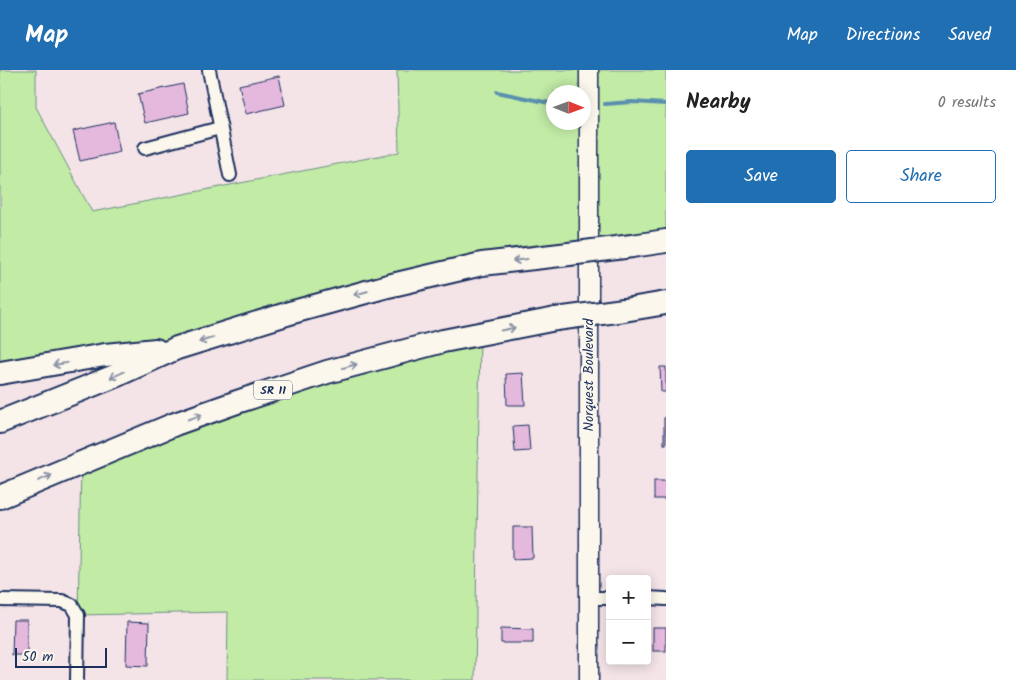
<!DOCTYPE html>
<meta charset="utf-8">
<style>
body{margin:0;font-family:Kalam,sans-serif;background:#f6f6f6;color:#222}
.controls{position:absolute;right:15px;bottom:15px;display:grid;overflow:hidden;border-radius:5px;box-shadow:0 2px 12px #0003}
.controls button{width:45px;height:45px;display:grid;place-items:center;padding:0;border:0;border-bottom:1px solid #e0e0e0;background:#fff;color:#222;font:25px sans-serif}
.compass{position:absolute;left:546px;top:15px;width:45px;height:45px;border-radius:50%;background:#fff;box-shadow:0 2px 12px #0003;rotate:91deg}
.scale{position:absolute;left:15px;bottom:12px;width:92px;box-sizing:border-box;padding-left:5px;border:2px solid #1b2f5e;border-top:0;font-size:14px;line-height:18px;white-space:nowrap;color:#1b2f5e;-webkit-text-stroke:4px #fbf7ec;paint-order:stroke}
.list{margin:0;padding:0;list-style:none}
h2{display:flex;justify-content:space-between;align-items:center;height:65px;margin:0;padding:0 20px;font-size:21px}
h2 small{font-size:16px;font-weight:400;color:#767676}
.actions{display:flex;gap:10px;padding:15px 20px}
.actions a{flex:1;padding:11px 0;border:1px solid #1f6fb2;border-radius:5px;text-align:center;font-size:18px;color:#1f6fb2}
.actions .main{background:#1f6fb2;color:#fff}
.map{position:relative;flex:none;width:666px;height:610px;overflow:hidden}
header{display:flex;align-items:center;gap:30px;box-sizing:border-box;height:70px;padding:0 25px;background:#1f6fb2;color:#fff}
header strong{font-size:24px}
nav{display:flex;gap:28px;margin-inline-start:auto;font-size:18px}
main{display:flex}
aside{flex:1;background:#fff}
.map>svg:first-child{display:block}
</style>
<header>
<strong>Map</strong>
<nav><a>Map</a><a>Directions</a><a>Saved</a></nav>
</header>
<main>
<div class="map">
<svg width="666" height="610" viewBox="0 0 666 610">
<rect width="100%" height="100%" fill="#f4e4e8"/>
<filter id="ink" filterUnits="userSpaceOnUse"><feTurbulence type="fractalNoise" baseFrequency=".02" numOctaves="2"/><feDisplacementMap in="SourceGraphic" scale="10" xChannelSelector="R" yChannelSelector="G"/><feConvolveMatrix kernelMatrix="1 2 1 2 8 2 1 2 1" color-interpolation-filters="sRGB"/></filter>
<g filter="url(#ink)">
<g fill="#c2eba6" stroke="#6e8d82" fill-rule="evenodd">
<path d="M0,0H36V37L92,142L399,82L397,0H666V171L482,194L177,278L0,303ZM554,22H584V52H554Z"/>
<polygon points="480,264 475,610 227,610 228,542 78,545 81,393"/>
</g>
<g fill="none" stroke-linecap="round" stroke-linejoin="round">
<g stroke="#5a90ae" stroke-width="4">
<polyline points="497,22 554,34"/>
<polyline points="605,34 632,32 666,34"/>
</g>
</g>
<g fill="#e5b9de" stroke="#1b2f5e">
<polygon points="279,6 285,35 246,44 239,15"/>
<polygon points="183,14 189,43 145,53 138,24"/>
<polygon points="114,52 120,82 80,91 73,61"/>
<polygon points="660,297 666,297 666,322 661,322"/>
<polygon points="523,303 525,335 507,335 506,304"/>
<rect x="664" y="348" width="2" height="26"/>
<polygon points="528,355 530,381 515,382 513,356"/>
<rect x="654" y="411" width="12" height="18"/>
<polygon points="513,457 532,457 533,488 513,489"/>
<polygon points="13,550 27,550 27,585 12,585"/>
<polygon points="127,552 149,553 148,596 126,595"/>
<polygon points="501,558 533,559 533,573 501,573"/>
<rect x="653" y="558" width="13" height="23"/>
</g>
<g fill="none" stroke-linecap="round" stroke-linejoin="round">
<defs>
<g id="street">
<polyline points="209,0 230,105"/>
<polyline points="145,78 220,58"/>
<polyline points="590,528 610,528"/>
<polyline points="647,528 666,529"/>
<polyline points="0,530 62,531 72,535 78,545 77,610"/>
</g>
<polyline id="secondary" points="589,610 589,0"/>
<g id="highway">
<polyline points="632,176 666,171"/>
<polyline points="624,240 666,233"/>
<polyline points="0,303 105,285 156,280"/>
<polyline points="0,352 115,306 177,278 293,242 388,216 482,194 569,184"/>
<polyline points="0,427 175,354 237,332 327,302 443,271 556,249"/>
</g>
</defs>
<use href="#street" stroke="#1b2f5e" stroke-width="16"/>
<use href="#secondary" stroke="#1b2f5e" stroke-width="21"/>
<use href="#highway" stroke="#1b2f5e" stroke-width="26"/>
<use href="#street" stroke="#fbf7ec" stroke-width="12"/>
<use href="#secondary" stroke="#fbf7ec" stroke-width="18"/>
<use href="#highway" stroke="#fbf7ec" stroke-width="22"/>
<defs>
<g id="highway-bridge">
<polyline points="569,184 632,176"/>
<polyline points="556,249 624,240"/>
</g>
</defs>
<use href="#highway-bridge" stroke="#1b2f5e" stroke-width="26" stroke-linecap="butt"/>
<use href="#highway-bridge" stroke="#fbf7ec" stroke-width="22"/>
</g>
<defs><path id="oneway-shaft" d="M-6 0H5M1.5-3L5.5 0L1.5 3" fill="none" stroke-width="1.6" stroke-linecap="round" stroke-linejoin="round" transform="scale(1.25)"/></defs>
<g stroke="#8b93a5">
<use href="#oneway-shaft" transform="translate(520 190) rotate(173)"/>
<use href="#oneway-shaft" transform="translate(361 223) rotate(164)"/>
<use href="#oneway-shaft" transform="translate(508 259) rotate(-11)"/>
<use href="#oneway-shaft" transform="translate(206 270) rotate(163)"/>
<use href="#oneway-shaft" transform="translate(60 294) rotate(171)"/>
<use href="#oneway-shaft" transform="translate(350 296) rotate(-16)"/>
<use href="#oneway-shaft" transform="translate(117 305) rotate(155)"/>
<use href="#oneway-shaft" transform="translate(195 347) rotate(-20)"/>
<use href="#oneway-shaft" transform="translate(45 408) rotate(-23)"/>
</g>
</g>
<g text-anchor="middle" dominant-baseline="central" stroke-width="4.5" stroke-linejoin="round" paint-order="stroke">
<rect fill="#fbf7ec" stroke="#5e6b89" stroke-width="1" x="254" y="310.5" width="38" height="19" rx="4"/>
<g font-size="12" font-weight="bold" fill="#1b2f5e">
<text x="273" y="320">SR 11</text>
</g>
<g font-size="14" fill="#1b2f5e" stroke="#fbf7ec">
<text transform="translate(589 305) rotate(-90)">Norquest Boulevard</text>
</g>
</g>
</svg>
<div class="controls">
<button>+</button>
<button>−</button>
</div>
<svg class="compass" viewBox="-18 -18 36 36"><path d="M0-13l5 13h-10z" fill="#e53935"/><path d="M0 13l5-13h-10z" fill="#767676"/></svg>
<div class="scale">50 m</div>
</div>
<aside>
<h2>Nearby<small>0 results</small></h2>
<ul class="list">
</ul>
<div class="actions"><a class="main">Save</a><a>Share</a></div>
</aside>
</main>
